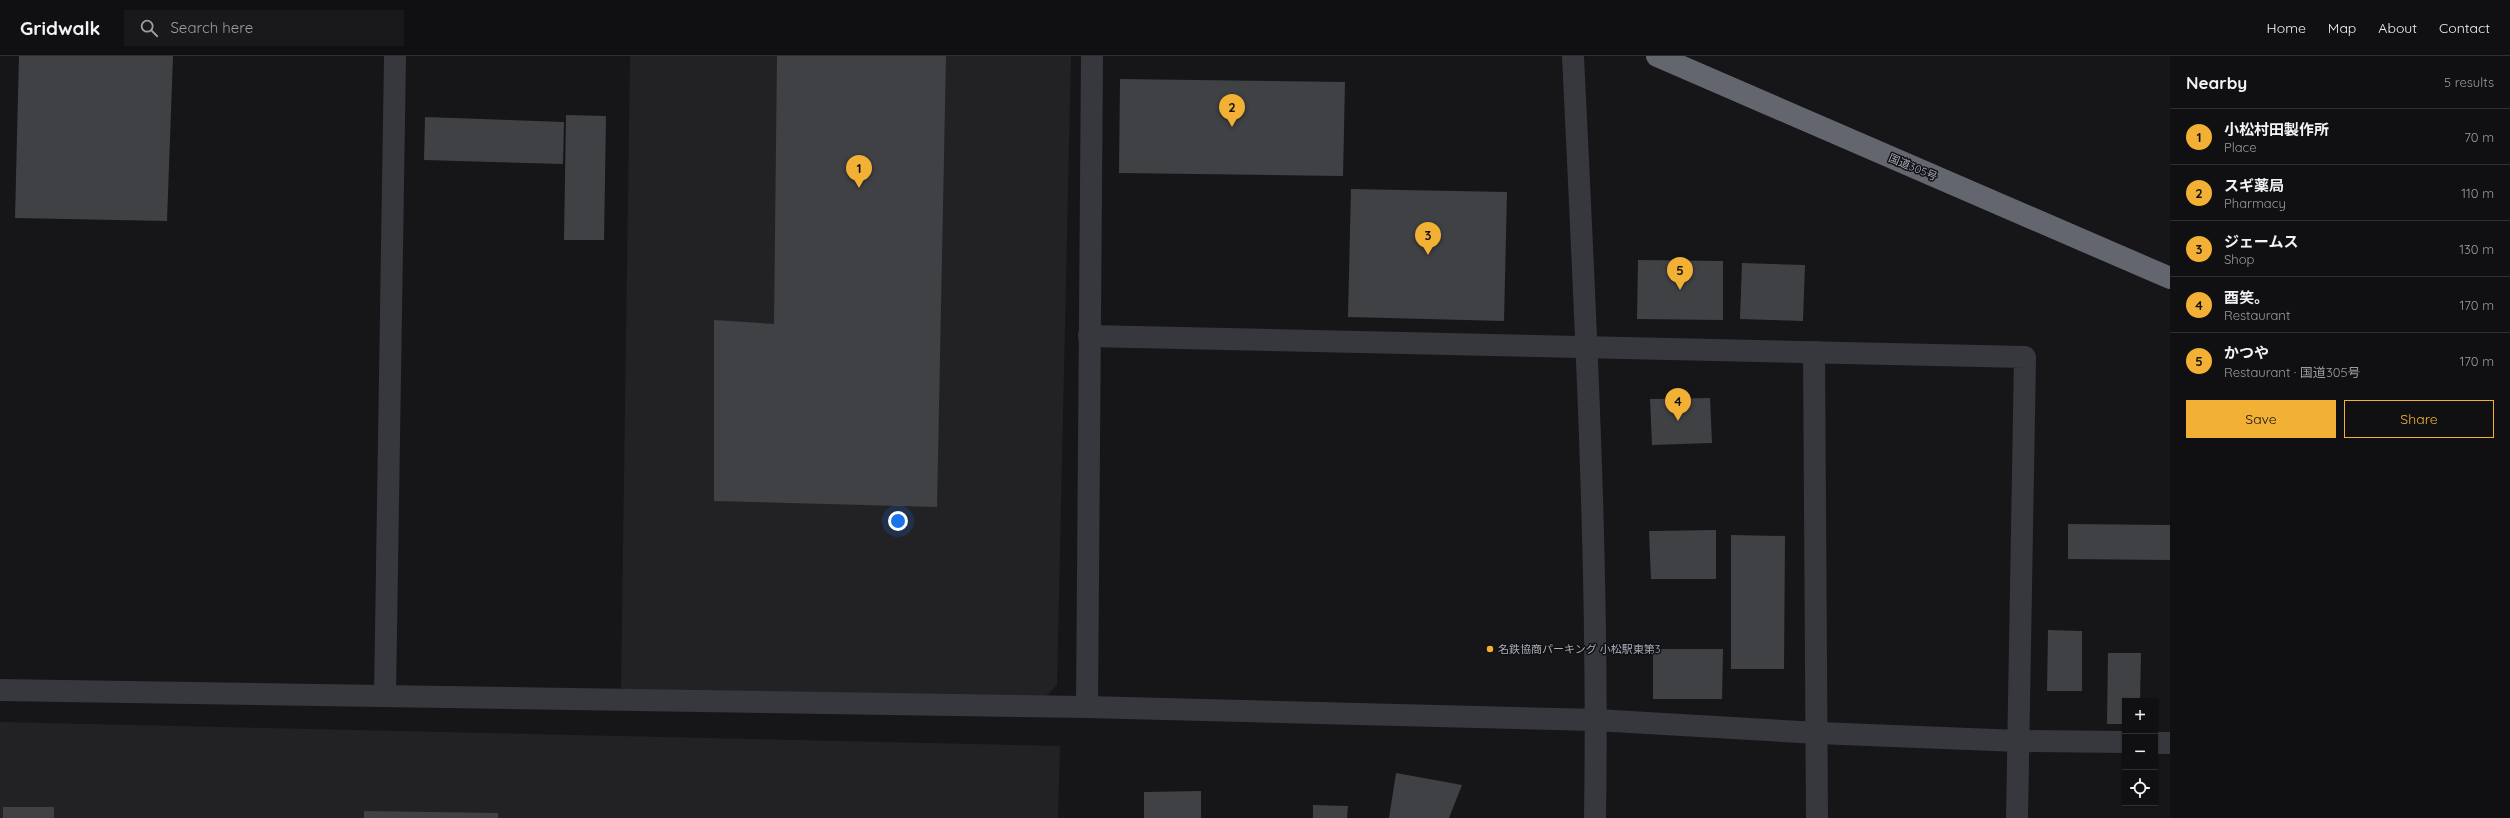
<!DOCTYPE html>
<meta charset="utf-8">
<style>
body{margin:0;font-family:Quicksand,"Noto Sans JP",sans-serif;background:#19191b;color:#f1f3f6}
.controls{position:absolute;right:12px;bottom:12px;display:grid;overflow:hidden;border-radius:0px;box-shadow:0 1px 3px #0004}
.controls button{width:36px;height:36px;display:grid;place-items:center;padding:0;border:0;border-bottom:1px solid #303032;background:#101012;color:#f1f3f6;font:20px sans-serif}
.you{position:absolute;left:898px;top:465px;width:14px;height:14px;margin:-10px;border:3px solid #fff;border-radius:50%;background:#1a73e8;box-shadow:0 0 0 6px #1a73e833}
.badge{display:grid;place-items:center;width:26px;height:26px;border-radius:50%;background:#f2b134;color:#111;font-size:13px;font-weight:700}
.pin{position:absolute;translate:-50% -33px;filter:drop-shadow(0 1px 2px #0008)}
.pin::after{content:'';position:absolute;top:21px;width:14px;height:12px;background:inherit;clip-path:polygon(0 0,100% 0,50% 100%)}
.list{margin:0;padding:0;list-style:none}
h2{display:flex;justify-content:space-between;align-items:center;height:52px;margin:0;padding:0 16px;font-size:17px}
h2 small{font-size:13px;font-weight:400;color:#9c9d9f}
.list li{display:grid;grid-template-columns:26px 1fr auto;gap:12px;align-items:center;box-sizing:border-box;height:56px;padding:0 16px;border-top:1px solid #303032}
.list b{display:block;font-size:15px;white-space:nowrap}
.list p{margin:0;font-size:13px;white-space:nowrap;color:#9c9d9f}
.list em{font-size:13px;font-style:normal;color:#9c9d9f}
.actions{display:flex;gap:8px;padding:12px 16px}
.actions a{flex:1;padding:9px 0;border:1px solid #f2b134;border-radius:0px;text-align:center;font-size:14px;color:#f2b134}
.actions .main{background:#f2b134;color:#111}
.icon{flex:none;width:22px;height:22px;fill:none;stroke:currentColor;stroke-width:2;stroke-linecap:round;stroke-linejoin:round}
.map{position:relative;flex:none;width:2170px;height:762px;overflow:hidden}
header{display:flex;align-items:center;gap:24px;box-sizing:border-box;height:56px;padding:0 20px;background:#101012;border-bottom:1px solid #303032}
header strong{font-size:19px}
nav{display:flex;gap:22px;margin-inline-start:auto;font-size:14px}
.search{width:280px;height:36px;background:#19191b;display:flex;align-items:center;gap:10px;box-sizing:border-box;padding:0 14px;border-radius:0px;color:#9c9d9f;font-size:15px}
main{display:flex}
aside{flex:1;background:#101012}
.map>svg:first-child{display:block}
</style>
<header>
<strong>Gridwalk</strong>
<div class="search"><svg class="icon" aria-label="search" viewBox="0 0 24 24"><circle cx="10" cy="10" r="6"/><path d="M15 15l6 6"/></svg>Search here</div>
<nav><a>Home</a><a>Map</a><a>About</a><a>Contact</a></nav>
</header>
<main>
<div class="map">
<svg width="2170" height="762" viewBox="0 0 2170 762">
<rect width="100%" height="100%" fill="#161618"/>
<g fill="#222225">
<polygon points="630,0 1071,0 1057,629 1043,643 621,633"/>
<polygon points="0,666 1060,690 1058,762 0,762"/>
</g>
<g fill="#404145">
<polygon points="19,0 173,0 167,165 15,162"/>
<polygon points="777,0 946,0 937,451 714,445 714,264 774,268"/>
<polygon points="1120,23 1345,26 1343,120 1119,117"/>
<polygon points="566,59 606,60 604,184 564,184"/>
<polygon points="425,61 564,66 563,108 424,104"/>
<polygon points="1351,133 1507,136 1504,265 1348,261"/>
<polygon points="1638,204 1723,205 1723,264 1637,263"/>
<polygon points="1742,207 1805,209 1803,265 1740,263"/>
<polygon points="1710,342 1712,387 1652,389 1650,343"/>
<polygon points="2068,468 2170,469 2170,504 2068,503"/>
<polygon points="1716,474 1716,523 1651,523 1649,475"/>
<polygon points="1731,479 1785,480 1784,613 1731,613"/>
<polygon points="2048,574 2082,575 2082,635 2047,635"/>
<polygon points="1653,593 1723,593 1722,643 1653,643"/>
<polygon points="2108,597 2141,597 2140,645 2125,645 2125,668 2107,668"/>
<polygon points="1396,717 1462,729 1449,762 1389,762"/>
<polygon points="1201,735 1201,762 1144,762 1144,736"/>
<polygon points="1313,749 1348,750 1347,762 1313,762"/>
<rect x="3" y="751" width="51" height="11"/>
<polygon points="364,755 498,757 498,762 364,762"/>
</g>
<g fill="none" stroke-linecap="round" stroke-linejoin="round">
<g stroke="#37383d" stroke-width="22">
<path d="M1573,0C1585,254 1599,508 1595,762"/>
<polyline points="1089,280 2025,301 2017,762"/>
<polyline points="1814,296 1817,762"/>
<polyline points="0,634 1087,651 1596,664 1818,677 2019,685 2125,686"/>
<polyline points="385,639 395,0"/>
<polyline points="1087,651 1092,0"/>
<polyline points="2155,687 2170,687"/>
</g>
<polyline stroke="#63666e" stroke-width="22" points="1657,0 2170,222"/>
</g>
<circle fill="#f2b134" stroke="#111113" stroke-width="1.5" cx="1490" cy="593" r="4"/>
<g text-anchor="middle" dominant-baseline="central" stroke-width="3" stroke-linejoin="round" paint-order="stroke">
<g font-size="11" fill="#a8adb8" stroke="#111113">
<text transform="translate(1913 111) rotate(23)">国道305号</text>
</g>
<g font-size="11" fill="#a8adb8" stroke="#111113" text-anchor="start">
<text x="1498" y="593">名鉄協商パーキング 小松駅東第3</text>
</g>
</g>
</svg>
<div class="controls">
<button>+</button>
<button>−</button>
<button><svg class="icon" aria-label="locate" viewBox="0 0 24 24"><circle cx="12" cy="12" r="6"/><path d="M12 2v4M12 18v4M2 12h4M18 12h4"/></svg></button>
</div>
<div class="you"></div>
<div class="pin badge" style="left:859px;top:132px">1</div>
<div class="pin badge" style="left:1232px;top:71px">2</div>
<div class="pin badge" style="left:1428px;top:199px">3</div>
<div class="pin badge" style="left:1678px;top:365px">4</div>
<div class="pin badge" style="left:1680px;top:234px">5</div>
</div>
<aside>
<h2>Nearby<small>5 results</small></h2>
<ul class="list">
<li><span class="badge">1</span><div><b>小松村田製作所</b><p>Place</p></div><em>70 m</em></li>
<li><span class="badge">2</span><div><b>スギ薬局</b><p>Pharmacy</p></div><em>110 m</em></li>
<li><span class="badge">3</span><div><b>ジェームス</b><p>Shop</p></div><em>130 m</em></li>
<li><span class="badge">4</span><div><b>酉笑。</b><p>Restaurant</p></div><em>170 m</em></li>
<li><span class="badge">5</span><div><b>かつや</b><p>Restaurant · 国道305号</p></div><em>170 m</em></li>
</ul>
<div class="actions"><a class="main">Save</a><a>Share</a></div>
</aside>
</main>
